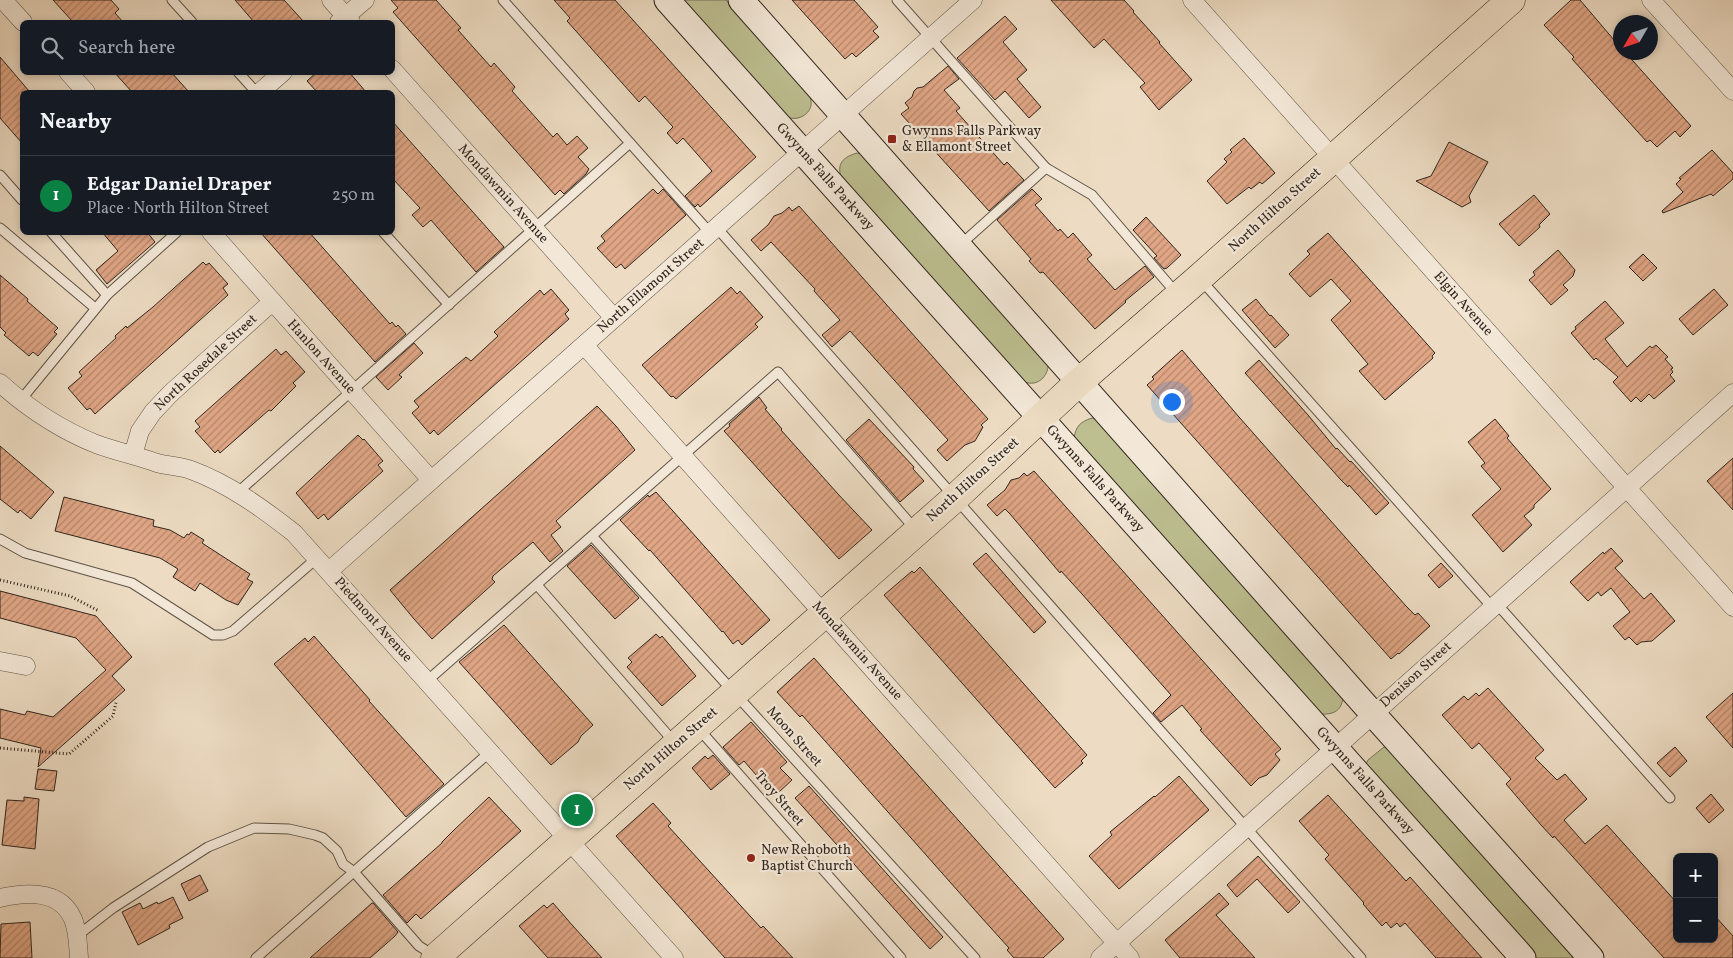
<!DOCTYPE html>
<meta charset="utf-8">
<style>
body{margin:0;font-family:Vollkorn,serif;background:#242831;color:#f1f3f6}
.controls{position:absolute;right:15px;bottom:15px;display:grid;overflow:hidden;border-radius:8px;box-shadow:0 2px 8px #0003}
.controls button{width:45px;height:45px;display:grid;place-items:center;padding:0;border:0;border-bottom:1px solid #363941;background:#171b24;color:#f1f3f6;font:25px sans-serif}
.compass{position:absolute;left:1613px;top:15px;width:45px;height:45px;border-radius:50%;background:#171b24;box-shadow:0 2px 8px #0003;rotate:231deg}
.you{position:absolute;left:1171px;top:401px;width:18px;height:18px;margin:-12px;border:4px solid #fff;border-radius:50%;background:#1a73e8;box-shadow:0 0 0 8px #1a73e833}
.badge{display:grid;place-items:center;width:32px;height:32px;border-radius:50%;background:#0b8043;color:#fff;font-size:16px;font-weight:700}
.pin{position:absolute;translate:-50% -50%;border:2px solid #fff;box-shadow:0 1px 5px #0006}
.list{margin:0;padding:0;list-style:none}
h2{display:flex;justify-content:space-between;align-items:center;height:65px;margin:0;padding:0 20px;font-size:21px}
h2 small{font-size:16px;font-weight:400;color:#9ea1a6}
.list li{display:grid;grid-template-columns:32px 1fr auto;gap:15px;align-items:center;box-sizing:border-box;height:80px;padding:0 20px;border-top:1px solid #363941}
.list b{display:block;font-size:19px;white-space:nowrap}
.list p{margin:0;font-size:16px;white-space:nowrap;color:#9ea1a6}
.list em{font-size:16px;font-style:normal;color:#9ea1a6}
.icon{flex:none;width:28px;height:28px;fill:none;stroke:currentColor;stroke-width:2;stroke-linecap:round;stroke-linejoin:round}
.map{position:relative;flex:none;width:1733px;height:958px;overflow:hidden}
.search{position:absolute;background:#171b24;box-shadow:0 2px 8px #0003;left:20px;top:20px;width:375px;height:55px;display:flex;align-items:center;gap:12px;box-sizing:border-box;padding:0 18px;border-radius:8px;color:#9ea1a6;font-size:19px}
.panel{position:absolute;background:#171b24;box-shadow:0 2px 8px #0003;left:20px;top:90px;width:375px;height:145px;border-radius:8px}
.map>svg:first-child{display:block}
</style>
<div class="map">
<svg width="1733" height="958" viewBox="0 0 1733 958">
<defs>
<pattern id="building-hatch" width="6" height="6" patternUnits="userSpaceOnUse" patternTransform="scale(1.25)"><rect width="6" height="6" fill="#e0a685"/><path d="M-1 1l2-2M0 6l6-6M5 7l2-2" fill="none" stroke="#b6876c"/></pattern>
</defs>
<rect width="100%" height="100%" fill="#eddcc3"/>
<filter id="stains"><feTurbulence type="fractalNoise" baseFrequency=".004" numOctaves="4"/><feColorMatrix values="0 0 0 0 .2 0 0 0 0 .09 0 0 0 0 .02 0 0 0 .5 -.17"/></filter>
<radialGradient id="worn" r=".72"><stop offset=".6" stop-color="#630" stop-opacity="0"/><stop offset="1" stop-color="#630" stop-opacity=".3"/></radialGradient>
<g fill="#bdbf91" stroke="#767258">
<path d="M681,0H726L806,90C808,94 811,97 811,101C813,113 798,122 788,117C785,115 784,113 781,111Z"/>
<path d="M857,153L864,155L1048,364C1049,376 1037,387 1025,382C1023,380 1021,378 1018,376L843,182C836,166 840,158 857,153Z"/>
<path d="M1092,418L1099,420L1343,695C1343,711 1333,715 1320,714L1074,438C1076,426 1080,422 1092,418Z"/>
<polygon points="1384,747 1392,748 1578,958 1535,958 1366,764 1368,760"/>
</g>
<g fill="url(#building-hatch)" stroke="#30261e">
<polygon points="53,0 111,0 119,9 115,13 123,22 73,22"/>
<polygon points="235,0 284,0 304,22 254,22"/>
<polygon points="391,0 436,0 461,28 458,30 473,47 491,67 494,63 515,87 512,91 553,137 557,133 567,145 577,136 588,148 578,157 589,169 586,174 564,194 560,190 555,195 393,12 398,8"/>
<polygon points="554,0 615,0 756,157 700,207 698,204 695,207 685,196 712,171 683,138 677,144 667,133 673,127 645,96 639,102 567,21 570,18"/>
<polygon points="792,0 854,0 878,27 873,31 879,37 856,57 852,53 845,59"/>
<polygon points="1051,0 1124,0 1134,11 1133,12 1160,42 1159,43 1192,80 1159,110 1140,87 1145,83 1104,39 1094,48"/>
<polygon points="1571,0 1580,0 1620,47 1620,52 1625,52 1691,126 1680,137 1675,131 1657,147 1650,140 1647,142 1572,59 1574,57 1544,25"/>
<polygon points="1005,16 1017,29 1003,42 1027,70 1017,79 1041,107 1029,118 1005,91 995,100 957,58"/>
<polygon points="0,57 29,91 27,92 22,92 22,143 0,118"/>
<polygon points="948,66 959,79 944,90 960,108 956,111 1004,165 1007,162 1024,180 989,211 901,114 909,108 905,103 912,97 914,91 917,88 923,87"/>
<polygon points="114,72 171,72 189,92 132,92"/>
<polygon points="317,72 349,72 366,92 317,92 307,81"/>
<polygon points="392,121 504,247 476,272 431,220 423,227 412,215 420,208 392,178"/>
<polygon points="1244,138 1275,173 1262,184 1260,182 1251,189 1249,187 1227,204 1207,181 1227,162 1224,159 1232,152 1230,150"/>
<polygon points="1449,142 1488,162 1469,196 1471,202 1462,207 1416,181 1431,176"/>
<polygon points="1712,150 1733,173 1733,179 1713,196 1711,194 1663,213 1662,211 1683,192 1676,184 1681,179 1679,178"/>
<polygon points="653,189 658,194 663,189 686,215 625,269 621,264 616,268 597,248 605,241 601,236"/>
<polygon points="1032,189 1042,199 1035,205 1058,231 1060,229 1068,238 1073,233 1092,255 1087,259 1115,290 1145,266 1154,277 1125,301 1126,302 1095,329 1043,272 1040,273 1029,261 1031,259 997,220"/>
<polygon points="1534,195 1550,214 1539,225 1540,227 1519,246 1499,224"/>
<polygon points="799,206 988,419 981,425 983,427 975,441 965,445 947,461 937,450 948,440 850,331 832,347 822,335 840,320 814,291 815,289 771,242 761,251 751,240 768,225 774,216 782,213 789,207 792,211"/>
<polygon points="1146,217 1181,255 1167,268 1164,269 1154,258 1157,256 1133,230"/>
<polygon points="102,232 147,232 155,242 107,284 96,270 118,251"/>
<polygon points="260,232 309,232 390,324 392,322 396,327 398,325 406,334 375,362"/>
<polygon points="1328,233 1435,353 1432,356 1433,358 1385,400 1359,371 1368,364 1331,320 1351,301 1331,279 1310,297 1289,274 1310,254 1307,251"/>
<polygon points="1558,250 1575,270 1573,276 1563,285 1568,290 1551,305 1529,280 1535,275 1533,272"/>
<polygon points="1643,254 1657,268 1643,281 1629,267"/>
<polygon points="203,262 206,265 209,263 228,284 223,288 228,295 95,414 90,408 87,410 68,388 82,376 79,372 116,338 115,336 126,326 127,328 153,307"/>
<polygon points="0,275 28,299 27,301 58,328 54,332 57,334 38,356 33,352 29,356 4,335 6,333 0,327"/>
<polygon points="731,287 737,294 740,291 763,317 755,324 758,327 676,399 673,396 671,397 642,365"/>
<polygon points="551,289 569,310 565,314 569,319 438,435 434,430 430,434 412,413 419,407 414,401 466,357 471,361 498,336 494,332 540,290 544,295"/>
<polygon points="1714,289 1728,305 1693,335 1679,319"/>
<polygon points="1256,299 1270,316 1271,315 1289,335 1275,348 1242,310"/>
<polygon points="1605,301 1624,323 1605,339 1627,367 1650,346 1652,348 1656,345 1668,357 1665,359 1673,368 1671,369 1673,372 1670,375 1675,381 1654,399 1649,394 1641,402 1636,397 1631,402 1613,382 1618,377 1596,358 1594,360 1571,333 1576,329 1575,327"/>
<polygon points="414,343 423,353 399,375 402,377 388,390 376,377"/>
<polygon points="276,349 281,355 286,351 305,372 293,383 296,386 271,411 269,410 220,453 218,450 215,453 195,431 200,427 195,421"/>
<polygon points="1182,350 1239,417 1406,606 1415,615 1418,613 1430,626 1399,654 1398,653 1391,659 1147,385 1154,379 1152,377"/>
<polygon points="1259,360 1308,415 1336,449 1337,448 1350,462 1351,461 1389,503 1376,515 1349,485 1348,487 1341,480 1245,373"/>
<polygon points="759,397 767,408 765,409 782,429 781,430 838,494 872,530 839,559 724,431 730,426 729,424"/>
<polygon points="597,406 616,426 635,450 556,521 561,527 551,535 563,551 550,562 533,542 493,576 492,579 495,582 432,639 414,619 390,590"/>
<polygon points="869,419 914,467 913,469 924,481 900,502 846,440"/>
<polygon points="1495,419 1509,436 1507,438 1551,489 1534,505 1534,508 1524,516 1532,525 1503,552 1472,515 1501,489 1481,466 1485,463 1468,442"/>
<polygon points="358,435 363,440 364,439 383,461 378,465 383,471 328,520 324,514 318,519 296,493"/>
<polygon points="0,446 54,492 31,519 20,510 18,513 0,499"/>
<polygon points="1733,458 1733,510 1707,481"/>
<polygon points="1034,471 1281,749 1275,754 1280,760 1267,775 1259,778 1251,786 1200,730 1202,729 1182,705 1161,722 1153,713 1171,695 1082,594 1061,571 1060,573 1010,514 1005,509 997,516 987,505 1005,490 1011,480 1019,478 1024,473 1027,476"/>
<polygon points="656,492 770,620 742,645 738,640 733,644 723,631 722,632 650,550 649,551 620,520 648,495 649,497"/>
<polygon points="64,497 154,520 153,526 170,530 184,538 187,534 189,535 191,532 204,540 202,543 250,574 247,579 253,582 238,605 226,600 200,583 195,591 173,577 178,569 160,558 55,531"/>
<polygon points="591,545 639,598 615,619 567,566"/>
<polygon points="1611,548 1623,561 1615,568 1644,599 1651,593 1675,621 1652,641 1641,642 1637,645 1629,637 1625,640 1613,626 1630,612 1611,588 1601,596 1598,592 1588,601 1570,582 1603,552 1604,554"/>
<polygon points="986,553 1046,622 1034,633 973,564"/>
<polygon points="1441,563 1453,576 1439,588 1428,575"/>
<polygon points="920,567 1087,755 1081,761 1083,763 1055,788 884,595 912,571 914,573"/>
<polygon points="0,591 96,616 132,657 112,676 125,690 38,767 41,748 0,738 0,709 25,715 27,711 53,717 106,670 76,638 0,618"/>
<polygon points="504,625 593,725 581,736 578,742 551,765 459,662"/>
<polygon points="656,634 660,638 662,636 696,676 662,706 627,667 632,662 628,658"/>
<polygon points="314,636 370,700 369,701 444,784 406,817 274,664 305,638 308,642"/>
<polygon points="814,658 1064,939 1043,958 1014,958 1007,950 1009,948 981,917 802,715 800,717 777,692"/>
<polygon points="1488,688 1544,750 1535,758 1557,780 1565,774 1587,799 1564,820 1585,844 1607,825 1677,903 1677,939 1714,939 1714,915 1733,936 1733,958 1664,958 1554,836 1553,838 1541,825 1506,784 1511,779 1479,743 1472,749 1442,715 1464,696 1468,700 1476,693 1479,696"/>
<polygon points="1733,693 1733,748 1706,717"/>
<polygon points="751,722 787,762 780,768 792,780 779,792 767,779 763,783 744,761 739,765 723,747"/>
<polygon points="1675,747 1687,761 1670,777 1657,763"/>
<polygon points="713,755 730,774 711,790 692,768 705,756 708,759"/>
<polygon points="38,769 57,771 54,791 35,789"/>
<polygon points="1179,776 1209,810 1119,889 1089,856 1112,835 1110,832 1116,827 1154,796 1155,797"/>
<polygon points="809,786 943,937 930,949 795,798"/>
<polygon points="1711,794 1724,810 1709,823 1696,808"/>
<polygon points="1328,795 1406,881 1410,877 1482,958 1436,958 1405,923 1400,927 1397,923 1391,928 1386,922 1382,926 1363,904 1364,903 1325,859 1329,855 1299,821"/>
<polygon points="24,797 39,799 35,849 2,845 7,800 24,801"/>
<polygon points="489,797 521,831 421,919 416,914 407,923 383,895 442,843 442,842 454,830"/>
<polygon points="653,803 671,823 668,826 761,928 763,926 793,958 725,958 616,836"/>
<polygon points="1258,856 1300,902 1288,913 1257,879 1237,897 1227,885"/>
<polygon points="200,875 208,891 189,901 181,884"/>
<polygon points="1219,893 1229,904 1216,915 1255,958 1180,958 1165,940"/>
<polygon points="173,897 183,918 169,925 170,928 138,945 122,912 140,903 143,909 157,902 158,904"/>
<polygon points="372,903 373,903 398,932 395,936 370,958 310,958"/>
<polygon points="553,903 573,926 602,958 548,958 519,926 544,905 547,908"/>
<polygon points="30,922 32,958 0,958 1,924"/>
</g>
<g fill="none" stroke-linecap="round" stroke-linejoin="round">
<defs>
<g id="lane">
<polyline points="172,0 192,22"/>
<polyline points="503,0 711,234"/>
<polyline points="897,0 1046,168"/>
<polyline points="238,72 256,92"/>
<polyline points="0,175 22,200"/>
<polyline points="0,228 95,308"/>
<polyline points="717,228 1361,958"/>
<polyline points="51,232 107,295"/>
<polyline points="383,232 449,305"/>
<polyline points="959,246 1046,168 1092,195 1177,294"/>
<polyline points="1201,280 1492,607"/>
<polyline points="20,401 107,295 177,232"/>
<polyline points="237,493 630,143"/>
<polyline points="592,536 975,958"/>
<polyline points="0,539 25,553 132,583 213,635 223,635 233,631 317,558"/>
<polyline points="537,585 674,742"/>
<polyline points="1496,603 1670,798"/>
<polyline points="427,681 778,372 915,529"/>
<polyline points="698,728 901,958"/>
<polyline points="77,936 113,908 208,847 254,828 289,829 315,835 323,838 337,851 343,864 354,872 419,946 435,956"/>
<polyline points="256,958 490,752"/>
</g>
<g id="street">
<polyline points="3,0 23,22"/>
<polyline points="331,0 351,22"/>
<polyline points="1192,0 1733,607"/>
<polyline points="1651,0 1733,91"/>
<polyline points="339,22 365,0"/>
<polyline points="392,69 614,318"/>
<polyline points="68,72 86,92"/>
<polyline points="260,92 283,72"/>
<polyline points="211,232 431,480"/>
<polyline points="584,345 1130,958"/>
<path d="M0,383C29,409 59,429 96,444C115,451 137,456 157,463C168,466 180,466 191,470C229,484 262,508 294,533L674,958"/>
<polyline points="133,455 140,431 153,412 171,393 272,302"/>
<polyline points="329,571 973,0"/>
<polyline points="0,661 26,666"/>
<path d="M0,898C26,892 60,889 73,919C78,931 78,945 79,958"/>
<polyline points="1100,958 1733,393"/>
</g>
<g id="secondary">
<polyline points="667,0 1523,958"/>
<polyline points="741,0 1373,714 1591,958"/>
</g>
<polyline id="primary" points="435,958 955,498 1079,382 1199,278 1511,0"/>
</defs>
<use href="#lane" stroke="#5f5447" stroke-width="11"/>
<use href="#street" stroke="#5f5447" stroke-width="19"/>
<use href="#secondary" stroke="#30261e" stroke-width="27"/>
<use href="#primary" stroke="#30261e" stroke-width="29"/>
<g stroke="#30261e" stroke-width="3" stroke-dasharray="1 2.5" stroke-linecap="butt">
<polyline points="0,580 70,596 99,611"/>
<polyline points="0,748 69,754 113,716 116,702"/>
</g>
<use href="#lane" stroke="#f3e8d8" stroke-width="9"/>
<use href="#street" stroke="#f3e8d8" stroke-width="18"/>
<use href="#secondary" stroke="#f3e8d8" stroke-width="25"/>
<use href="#primary" stroke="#eddcc3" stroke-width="28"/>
</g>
<g fill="#8f2418" stroke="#f3e8d8" stroke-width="2">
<rect x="887" y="134" width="10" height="10" rx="2.5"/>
<circle cx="751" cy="858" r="5"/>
</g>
<g text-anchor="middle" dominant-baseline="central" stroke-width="4.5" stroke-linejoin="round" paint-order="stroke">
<g font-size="14" fill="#30261e" stroke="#f3e8d8" text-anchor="start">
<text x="902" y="131">Gwynns Falls Parkway<tspan x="902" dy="16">&amp; Ellamont Street</tspan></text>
<text x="761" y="850">New Rehoboth<tspan x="761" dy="16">Baptist Church</tspan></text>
</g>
<g font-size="14" fill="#30261e" stroke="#f3e8d8">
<text transform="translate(825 177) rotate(48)">Gwynns Falls Parkway</text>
<text transform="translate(503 194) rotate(48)">Mondawmin Avenue</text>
<text transform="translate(1275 210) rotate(-42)">North Hilton Street</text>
<text transform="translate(651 286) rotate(-41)">North Ellamont Street</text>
<text transform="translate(1463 304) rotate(48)">Elgin Avenue</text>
<text transform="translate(321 357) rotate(48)">Hanlon Avenue</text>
<text transform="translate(206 363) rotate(-43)">North Rosedale Street</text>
<text transform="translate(1095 479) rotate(48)">Gwynns Falls Parkway</text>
<text transform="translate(973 480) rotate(-42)">North Hilton Street</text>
<text transform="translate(373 620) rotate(48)">Piedmont Avenue</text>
<text transform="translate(857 651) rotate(48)">Mondawmin Avenue</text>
<text transform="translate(1416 675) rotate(-42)">Denison Street</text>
<text transform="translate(794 737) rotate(48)">Moon Street</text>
<text transform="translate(671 749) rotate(-41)">North Hilton Street</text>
<text transform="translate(1365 781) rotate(48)">Gwynns Falls Parkway</text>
<text transform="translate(779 799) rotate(49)">Troy Street</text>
</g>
</g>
<rect width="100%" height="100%" filter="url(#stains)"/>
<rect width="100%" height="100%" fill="url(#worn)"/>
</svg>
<div class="controls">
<button>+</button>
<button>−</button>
</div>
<svg class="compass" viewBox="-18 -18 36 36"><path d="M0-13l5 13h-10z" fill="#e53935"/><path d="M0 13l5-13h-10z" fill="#9ea1a6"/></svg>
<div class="you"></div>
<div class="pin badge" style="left:577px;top:810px">1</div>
<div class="search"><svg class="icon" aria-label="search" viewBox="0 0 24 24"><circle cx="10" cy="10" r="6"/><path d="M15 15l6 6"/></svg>Search here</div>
<section class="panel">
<h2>Nearby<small></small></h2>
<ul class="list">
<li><span class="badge">1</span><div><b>Edgar Daniel Draper</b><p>Place · North Hilton Street</p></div><em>250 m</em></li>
</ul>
</section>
</div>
